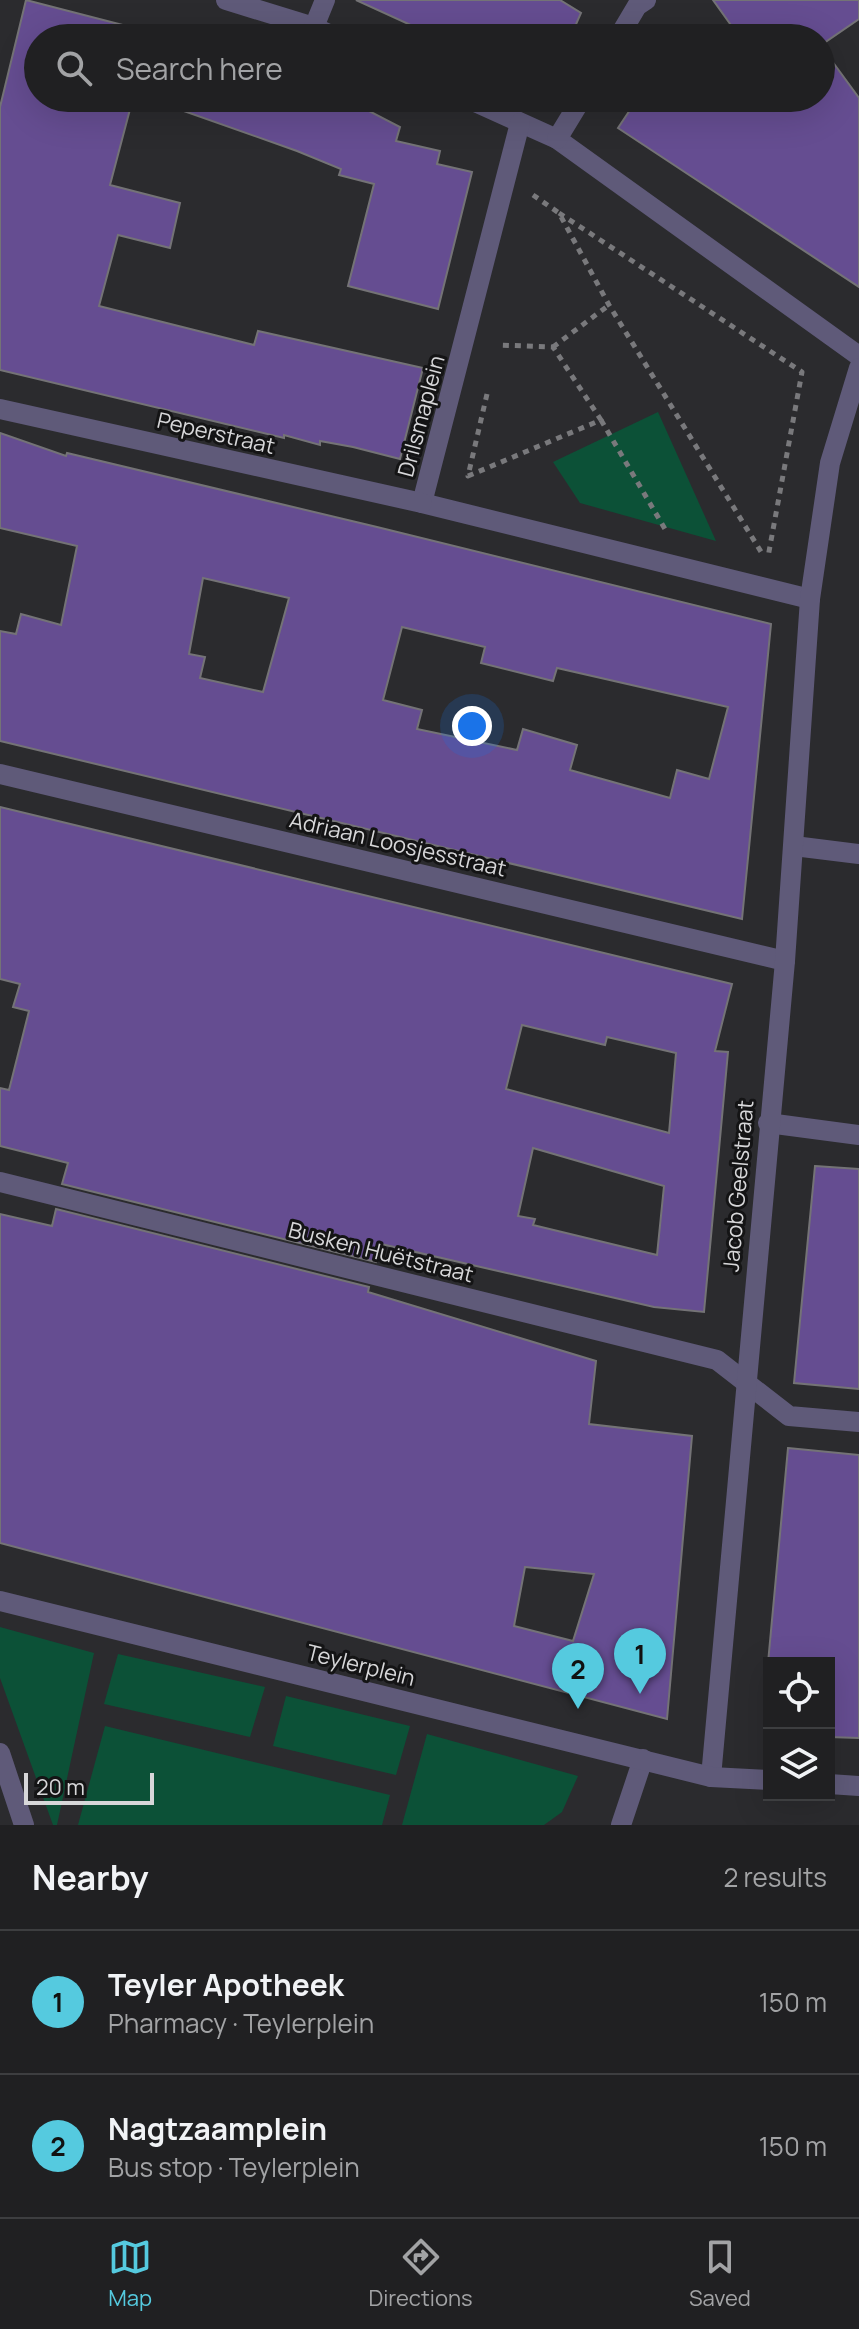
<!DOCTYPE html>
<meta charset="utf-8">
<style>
body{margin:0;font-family:Manrope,sans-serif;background:#28282a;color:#f1f3f6}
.controls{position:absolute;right:24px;bottom:24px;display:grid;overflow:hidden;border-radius:0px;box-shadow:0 8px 32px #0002}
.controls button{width:72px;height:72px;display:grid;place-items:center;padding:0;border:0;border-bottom:2px solid #3d3e40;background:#202022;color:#f1f3f6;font:40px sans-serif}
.scale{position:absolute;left:24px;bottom:20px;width:130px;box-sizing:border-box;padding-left:8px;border:4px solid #d7d7d9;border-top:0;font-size:22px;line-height:28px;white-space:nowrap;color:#d7d7d9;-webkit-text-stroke:6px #141415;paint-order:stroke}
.you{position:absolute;left:472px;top:726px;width:28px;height:28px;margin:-20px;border:6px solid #fff;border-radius:50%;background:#1a73e8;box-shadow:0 0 0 12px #1a73e833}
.badge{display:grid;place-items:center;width:52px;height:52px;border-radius:50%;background:#55cadf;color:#111;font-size:26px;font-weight:700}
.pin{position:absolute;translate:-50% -66px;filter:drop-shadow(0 2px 4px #0008)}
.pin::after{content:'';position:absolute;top:42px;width:28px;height:24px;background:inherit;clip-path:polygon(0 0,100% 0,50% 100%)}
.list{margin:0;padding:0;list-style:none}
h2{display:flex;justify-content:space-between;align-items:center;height:104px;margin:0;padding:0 32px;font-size:34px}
h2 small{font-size:26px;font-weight:400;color:#a2a3a5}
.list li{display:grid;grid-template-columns:52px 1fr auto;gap:24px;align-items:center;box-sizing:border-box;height:144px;padding:0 32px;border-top:2px solid #3d3e40}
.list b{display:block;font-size:30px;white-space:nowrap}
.list p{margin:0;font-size:26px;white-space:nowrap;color:#a2a3a5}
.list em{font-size:26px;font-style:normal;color:#a2a3a5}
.icon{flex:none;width:44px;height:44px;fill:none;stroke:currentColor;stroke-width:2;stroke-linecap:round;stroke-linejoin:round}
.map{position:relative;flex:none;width:859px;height:1825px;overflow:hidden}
.search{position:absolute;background:#202022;box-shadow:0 8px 32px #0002;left:24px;right:24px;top:24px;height:88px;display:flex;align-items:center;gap:20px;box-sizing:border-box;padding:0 28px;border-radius:44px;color:#a2a3a5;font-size:30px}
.sheet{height:392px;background:#202022}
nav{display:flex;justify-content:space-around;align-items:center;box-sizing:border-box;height:112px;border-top:2px solid #3d3e40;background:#202022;font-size:22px;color:#a2a3a5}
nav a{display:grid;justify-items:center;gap:4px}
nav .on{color:#55cadf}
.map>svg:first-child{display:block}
</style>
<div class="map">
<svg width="859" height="1825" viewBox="0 0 859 1825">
<rect width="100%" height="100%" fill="#2b2b2e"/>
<g fill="#0c5137">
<polygon points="658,412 716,541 580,503 553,462"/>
<polygon points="0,1627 94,1653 57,1825 53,1825 0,1678"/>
<polygon points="118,1654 265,1687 250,1737 104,1704"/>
<polygon points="286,1696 410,1726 396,1775 273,1746"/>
<polygon points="105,1726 390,1795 382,1825 78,1825"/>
<polygon points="427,1734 578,1776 562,1812 544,1825 402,1825"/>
</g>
<g fill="#654d91" stroke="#747376" stroke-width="2" fill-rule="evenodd">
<polygon points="26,0 173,38 38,38 38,98 133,98 110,185 180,203 170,248 118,235 99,306 254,345 258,331 423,368 400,459 353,447 320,441 320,445 284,435 284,438 0,370 0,107"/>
<polygon points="356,0 560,0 581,13 570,38 439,38"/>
<polygon points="713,0 859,0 859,19 821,45 821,38 719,38 733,28"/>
<polygon points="821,46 859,98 859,287 618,128 638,98 821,98"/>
<polygon points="147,98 344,98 400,127 396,141 440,151 437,164 472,172 438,309 348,286 374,184 339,175 341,169 297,151"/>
<path d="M0,433L66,456L67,453L377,527L771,624L742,919L0,741V631L16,634L21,614L61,625L77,546L0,528ZM203,578L289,598L263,692L200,678L205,657L189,654ZM402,627L485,647L481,663L553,681L557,668L728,707L709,779L677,770L670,798L570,770L577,745L523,729L517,750L417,729L422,710L383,700Z"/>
<path d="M0,807L732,984L715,1051L728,1052L704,1312L654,1307L381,1244L376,1262L62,1184L68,1163L0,1146V1088L9,1090L29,1011L13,1007L20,984L0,979ZM522,1025L605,1045L607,1037L676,1053L669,1133L506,1089ZM533,1148L664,1186L657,1255L533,1225L535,1219L518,1216Z"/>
<polygon points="815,1166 859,1169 859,1389 794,1383"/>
<path d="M56,1209L369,1287L368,1292L596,1361L589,1424L692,1436L667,1719L0,1543V1214L52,1226ZM525,1567L594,1574L573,1641L514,1626Z"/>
<polygon points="788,1448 859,1455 859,1738 829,1737 829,1663 769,1663 769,1734 765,1734 768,1663"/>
</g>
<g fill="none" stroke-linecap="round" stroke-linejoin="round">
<g stroke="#79797c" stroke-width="5" stroke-dasharray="6 6" stroke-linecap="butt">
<polyline points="533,195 559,213 609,305 763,555"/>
<polyline points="559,213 802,372 768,557"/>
<polyline points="553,347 609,305"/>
<polyline points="487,394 468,476 601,420 553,347 498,345"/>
<polyline points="601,420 665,529"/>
</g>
<g stroke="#5f5a79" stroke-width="20">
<polyline points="226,0 314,27 337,38"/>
<polyline points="314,27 325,0"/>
<polyline points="618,38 637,6 646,0"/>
<polyline points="466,98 557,139 859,356"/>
<polyline points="520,123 422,503 810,599"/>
<polyline points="557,139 582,98"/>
<polyline points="0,409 422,503"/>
<polyline points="0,774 785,961"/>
<polyline points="794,846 859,854"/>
<polyline points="768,1123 859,1135"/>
<polyline points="0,1182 717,1360 789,1416 859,1422"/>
<polyline points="0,1753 24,1825"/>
<polyline points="711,1777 785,961 810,599 830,463 859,368"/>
<polyline points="621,1825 643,1759"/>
</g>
<g stroke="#5f5a79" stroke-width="20">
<polyline points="0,1601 711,1777 769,1780"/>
<polyline points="829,1784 859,1786"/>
</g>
</g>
<g text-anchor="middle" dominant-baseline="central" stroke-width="6" stroke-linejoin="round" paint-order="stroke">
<g font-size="22" fill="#d7d7d9" stroke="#141415">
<text transform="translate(421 416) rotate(-75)">Drilsmaplein</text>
<text transform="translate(216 433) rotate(13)">Peperstraat</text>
<text transform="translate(398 844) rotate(13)">Adriaan Loosjesstraat</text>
<text transform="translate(738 1186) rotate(-85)">Jacob Geelstraat</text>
<text transform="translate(381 1252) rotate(14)">Busken Huëtstraat</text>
<text transform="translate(361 1665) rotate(14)">Teylerplein</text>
</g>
</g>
</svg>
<div class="controls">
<button><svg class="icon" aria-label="locate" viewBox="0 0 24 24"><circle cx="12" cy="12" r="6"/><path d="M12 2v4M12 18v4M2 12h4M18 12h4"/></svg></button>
<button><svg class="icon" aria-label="layers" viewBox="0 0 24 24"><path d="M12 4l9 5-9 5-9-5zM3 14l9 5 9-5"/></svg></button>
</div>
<div class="scale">20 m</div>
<div class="you"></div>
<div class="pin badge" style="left:640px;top:1694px">1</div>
<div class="pin badge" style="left:578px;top:1709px">2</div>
<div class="search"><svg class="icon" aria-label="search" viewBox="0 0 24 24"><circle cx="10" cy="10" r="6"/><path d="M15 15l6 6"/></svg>Search here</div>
</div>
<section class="sheet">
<h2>Nearby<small>2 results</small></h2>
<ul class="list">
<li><span class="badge">1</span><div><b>Teyler Apotheek</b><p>Pharmacy · Teylerplein</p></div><em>150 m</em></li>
<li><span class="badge">2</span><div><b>Nagtzaamplein</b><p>Bus stop · Teylerplein</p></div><em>150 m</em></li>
</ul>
</section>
<nav>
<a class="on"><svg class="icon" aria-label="map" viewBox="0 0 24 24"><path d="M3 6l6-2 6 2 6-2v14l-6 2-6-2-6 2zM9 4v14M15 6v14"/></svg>Map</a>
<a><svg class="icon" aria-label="directions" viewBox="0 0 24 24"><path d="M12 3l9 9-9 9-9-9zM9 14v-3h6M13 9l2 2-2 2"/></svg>Directions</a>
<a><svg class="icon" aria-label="saved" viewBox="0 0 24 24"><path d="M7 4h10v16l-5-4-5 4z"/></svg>Saved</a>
</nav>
